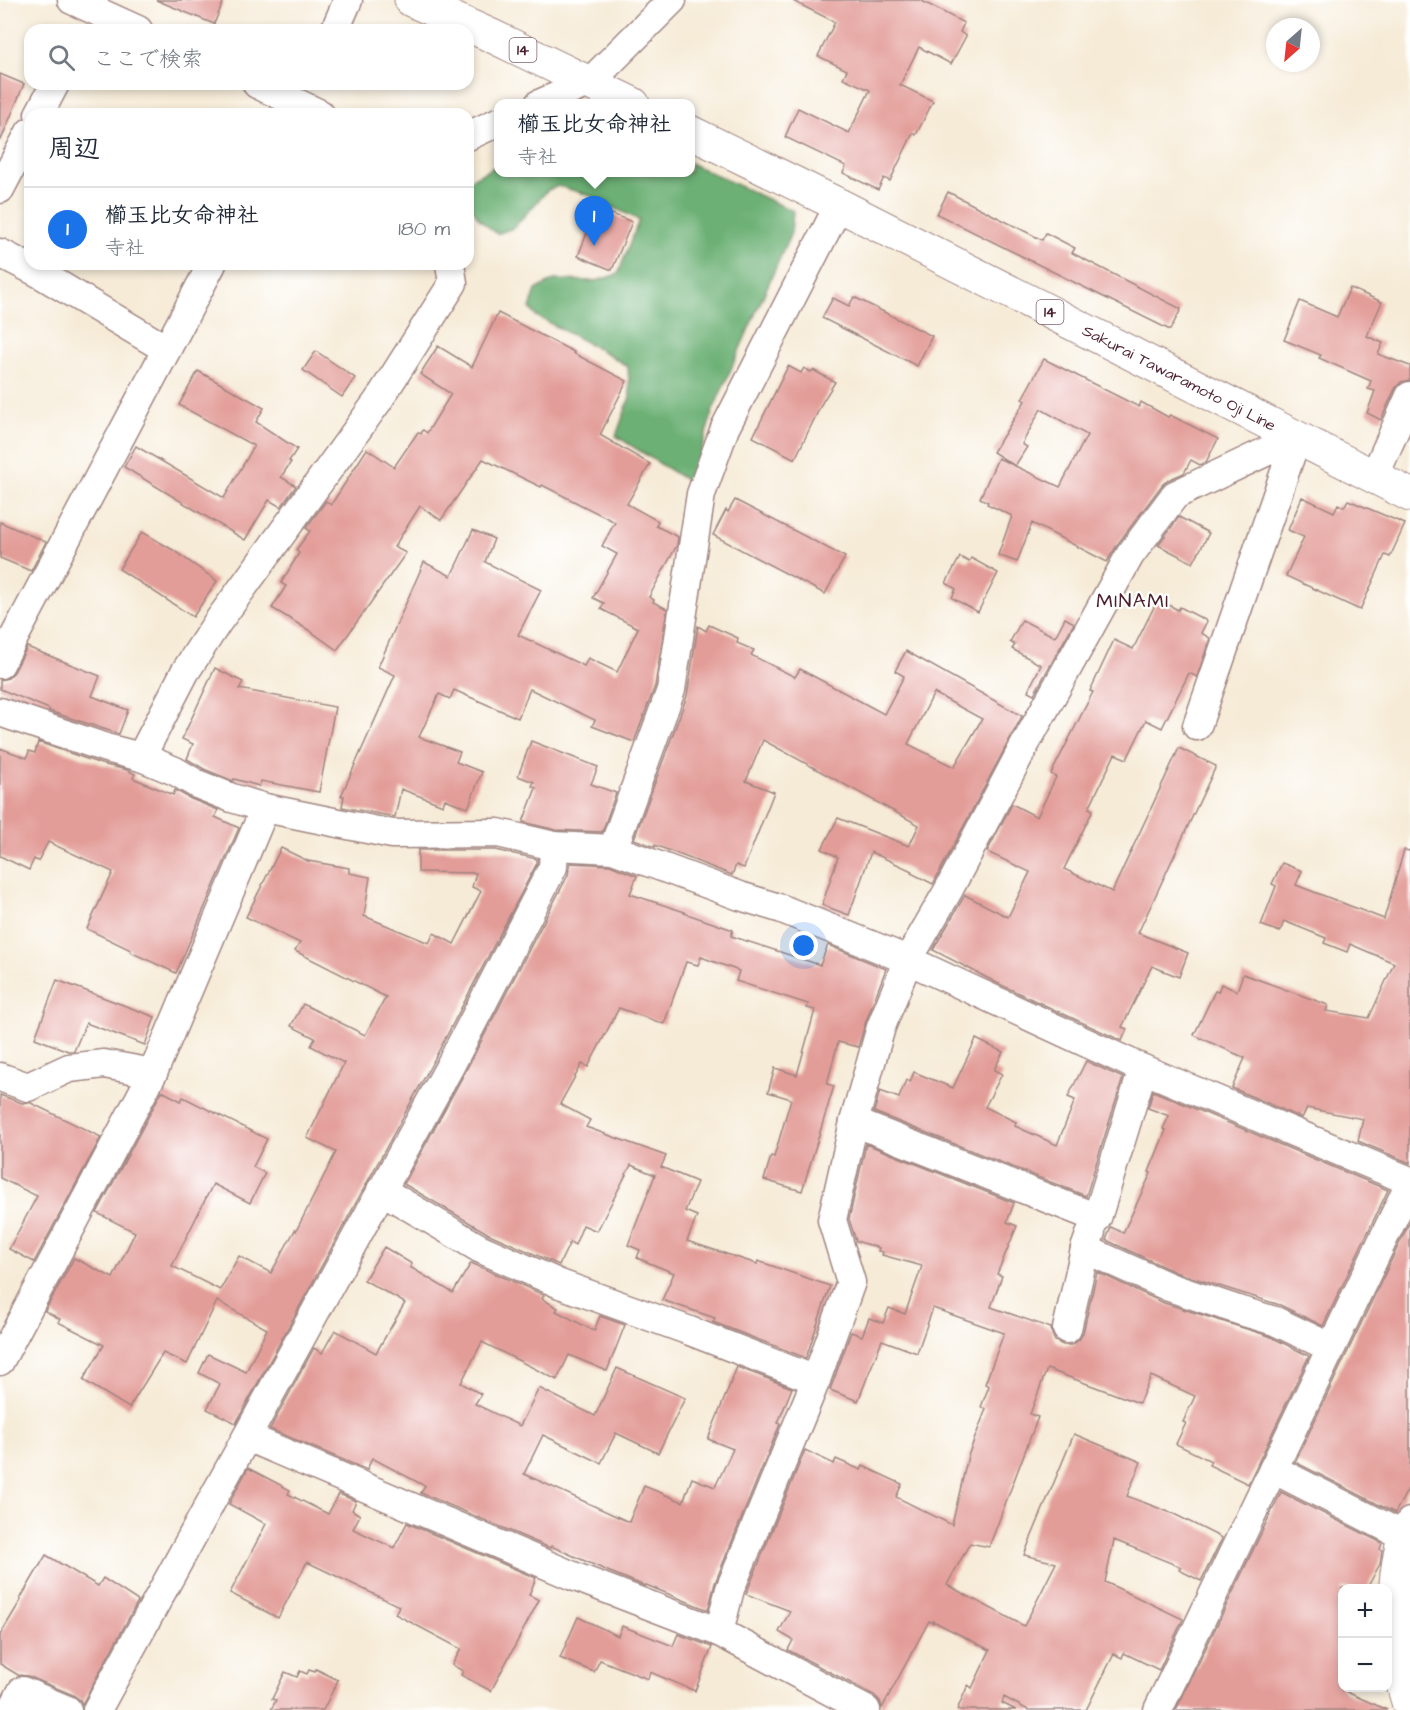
<!DOCTYPE html>
<html lang="ja">
<meta charset="utf-8">
<style>
body{margin:0;font-family:"Architects Daughter","Klee One",sans-serif;background:#f2f2f3;color:#1f2937}
.controls{position:absolute;right:18px;bottom:18px;display:grid;overflow:hidden;border-radius:12px;box-shadow:0 3px 9px #0003}
.controls button{width:54px;height:54px;display:grid;place-items:center;padding:0;border:0;border-bottom:2px solid #e0e1e3;background:#fff;color:#1f2937;font:30px sans-serif}
.compass{position:absolute;left:1266px;top:18px;width:54px;height:54px;border-radius:50%;background:#fff;box-shadow:0 3px 9px #0003;rotate:207deg}
.you{position:absolute;left:804px;top:946px;width:21px;height:21px;margin:-15px;border:4px solid #fff;border-radius:50%;background:#1a73e8;box-shadow:0 0 0 9px #1a73e833}
.badge{display:grid;place-items:center;width:39px;height:39px;border-radius:50%;background:#1a73e8;color:#fff;font-size:20px;font-weight:700}
.pin{position:absolute;translate:-50% -50px;filter:drop-shadow(0 2px 3px #0008)}
.pin::after{content:'';position:absolute;top:32px;width:21px;height:18px;background:inherit;clip-path:polygon(0 0,100% 0,50% 100%)}
.popup{position:absolute;left:494px;top:99px;width:201px;height:78px;box-sizing:border-box;display:grid;place-content:center;border-radius:12px;background:#fff;filter:drop-shadow(0 2px 4px #0005);font-size:20px;white-space:nowrap;color:#747a83}
.popup b{font-size:22px;color:#1f2937}
.popup::after{content:'';position:absolute;left:50%;top:100%;margin-left:-12px;border:12px solid transparent;border-top-color:#fff}
.list{margin:0;padding:0;list-style:none}
h2{display:flex;justify-content:space-between;align-items:center;height:78px;margin:0;padding:0 24px;font-size:26px}
h2 small{font-size:20px;font-weight:400;color:#747a83}
.list li{display:grid;grid-template-columns:39px 1fr auto;gap:18px;align-items:center;box-sizing:border-box;height:84px;padding:0 24px;border-top:2px solid #e0e1e3}
.list b{display:block;font-size:22px;white-space:nowrap}
.list p{margin:0;font-size:20px;white-space:nowrap;color:#747a83}
.list em{font-size:20px;font-style:normal;color:#747a83}
.icon{flex:none;width:33px;height:33px;fill:none;stroke:currentColor;stroke-width:2;stroke-linecap:round;stroke-linejoin:round}
.map{position:relative;flex:none;width:1410px;height:1710px;overflow:hidden}
.search{position:absolute;background:#fff;box-shadow:0 3px 9px #0003;left:24px;top:24px;width:450px;height:66px;display:flex;align-items:center;gap:15px;box-sizing:border-box;padding:0 21px;border-radius:18px;color:#747a83;font-size:22px}
.panel{position:absolute;background:#fff;box-shadow:0 3px 9px #0003;left:24px;top:108px;width:450px;height:162px;border-radius:18px}
.map>svg:first-child{display:block}
</style>
<div class="map">
<svg width="1410" height="1710" viewBox="0 0 1410 1710">
<rect width="100%" height="100%" fill="#fff"/>
<filter id="ink" filterUnits="userSpaceOnUse"><feTurbulence type="fractalNoise" baseFrequency=".0167" numOctaves="2"/><feDisplacementMap in="SourceGraphic" scale="12" xChannelSelector="R" yChannelSelector="G"/><feConvolveMatrix kernelMatrix="1 2 1 2 8 2 1 2 1" color-interpolation-filters="sRGB"/></filter>
<filter id="wash" filterUnits="userSpaceOnUse"><feTurbulence type="fractalNoise" baseFrequency=".008" numOctaves="4" result="noise"/><feDisplacementMap in="SourceGraphic" scale="24" xChannelSelector="R" yChannelSelector="G"/><feGaussianBlur stdDeviation="1.35" result="paint"/><feColorMatrix in="noise" values="0 0 0 0 0 0 0 0 0 0 0 0 0 0 0 0 0 1.4 0 .05"/><feComposite in="paint" operator="in"/></filter>
<g filter="url(#wash)">
<rect width="100%" height="100%" fill="#f6ebd7"/>
<polygon fill="#6cb074" stroke="#5b6850" stroke-width="1.5" points="690,163 793,211 791,233 713,410 692,484 616,436 630,397 628,367 608,354 536,316 530,308 536,290 554,280 596,281 618,274 639,220 589,195 558,186 548,190 513,228 497,234 479,219 468,201 468,181 498,165 498,172 690,172"/>
<g id="blocks">
<g fill="#e39d99" fill-rule="evenodd">
<polygon points="156,0 224,0 214,24"/>
<polygon points="791,0 920,0 964,23 960,32 966,36 951,64 919,47 900,85 933,101 916,135 913,133 890,181 884,178 878,190 843,173 846,166 785,137 798,108 849,133 870,90 843,78 847,70 818,56 835,22"/>
<polygon points="0,74 24,84 1,140 0,140"/>
<polygon points="948,192 1042,240 1046,233 1075,248 1072,253 1181,309 1170,330 937,214"/>
<polygon points="597,208 632,222 612,270 578,256"/>
<polygon points="1350,288 1382,302 1367,336 1383,343 1378,354 1410,366 1410,380 1401,382 1395,389 1381,420 1367,413 1375,391 1368,389 1371,381 1319,358 1321,355 1284,340 1300,301 1337,317"/>
<polygon points="854,297 932,336 917,366 822,318 833,298 849,306"/>
<polygon points="498,313 574,352 573,353 627,381 600,435 650,464 627,504 658,521 656,526 678,537 677,545 649,597 654,600 653,602 667,609 655,686 634,742 592,726 595,720 530,689 518,718 454,690 450,699 439,694 419,737 460,752 456,762 482,772 468,808 445,799 443,805 401,789 395,817 342,807 344,796 341,796 395,675 378,667 424,562 451,576 473,530 494,539 485,562 541,590 518,635 584,666 588,658 617,672 638,628 601,609 604,603 593,598 617,554 602,546 615,522 542,485 541,487 483,459 441,520 420,506 394,547 406,553 337,650 310,631 272,608 286,586 281,583 299,553 296,550 310,531 306,528 326,501 331,505 367,449 394,467 418,432 421,434 423,430 427,433 451,394 420,374 438,346 472,367"/>
<polygon points="316,351 355,378 342,397 303,370"/>
<polygon points="1044,359 1139,407 1141,402 1168,417 1170,415 1218,439 1206,462 1200,465 1191,460 1184,473 1168,480 1162,485 1117,545 1107,562 1032,523 1017,562 998,555 1012,516 987,504 988,502 980,498 998,458 1060,487 1087,435 1041,409 1022,444 1027,447 1015,466 993,452 1025,401 1022,399"/>
<polygon points="788,366 801,373 804,368 811,372 813,370 835,382 823,401 795,459 753,437"/>
<polygon points="198,371 264,408 256,422 297,449 289,461 291,462 281,477 296,486 281,507 269,500 245,540 124,467 136,446 224,498 254,446 179,405"/>
<polygon points="1302,497 1334,512 1338,504 1344,507 1348,500 1405,524 1390,557 1385,555 1360,610 1286,576 1304,537 1288,530"/>
<polygon points="735,500 845,557 825,594 713,535 726,510 728,512"/>
<polygon points="1179,517 1209,533 1193,563 1158,545"/>
<polygon points="0,522 46,542 31,571 0,558"/>
<polygon points="142,532 173,550 217,581 193,617 119,569"/>
<polygon points="960,557 969,562 971,558 998,573 978,612 952,598 956,589 946,583"/>
<polygon points="1158,599 1178,610 1180,607 1207,621 1201,633 1210,638 1197,677 1189,673 1162,728 1146,720 1127,759 1115,754 1089,808 1093,810 1064,869 1112,892 1179,748 1216,766 1138,933 1188,953 1179,977 1152,966 1122,1027 1127,1029 1122,1041 997,983 933,950 965,895 1008,917 1030,872 987,852 1012,804 1037,817 1056,777 1051,774 1093,692 1090,691 1114,640 1133,649"/>
<polygon points="1065,618 1074,623 1034,694 1028,691 1041,665 1012,649 1015,645 1010,642 1022,620 1055,637"/>
<path d="M709,625L738,638L737,643L754,650L751,655L795,677L800,669L884,714L904,676L895,671L906,651L1022,716L933,884L911,873L912,871L871,852L849,915L822,905L838,857L822,849L838,818L909,846L919,825L763,740L746,781L774,792L744,868L736,865L732,875L655,845V847L634,839L687,696L698,626L706,631ZM934,693L982,719L954,767L908,744Z"/>
<polygon points="27,647 100,676 92,696 128,710 119,734 49,711 49,709 0,689 0,680 8,678 14,672"/>
<polygon points="215,668 243,682 239,689 335,707 319,792 261,781 259,786 234,779 233,781 204,769 187,759 193,744 182,739"/>
<polygon points="531,741 598,767 591,784 616,793 602,832 556,830 523,822 536,788 532,786 534,782 518,776"/>
<polygon points="38,742 101,764 127,770 135,774 133,778 173,795 175,790 191,799 218,810 215,817 239,828 176,973 130,952 131,950 87,929 113,872 48,842 38,861 34,859 29,870 0,856 0,748 27,758 29,751 35,753"/>
<polygon points="281,848 308,861 349,868 349,873 370,877 364,916 429,943 434,933 454,944 481,891 472,887 476,873 418,872 418,850 496,850 537,859 537,863 435,1058 236,1423 207,1409 220,1384 199,1373 208,1354 246,1372 267,1329 217,1301 187,1364 163,1353 129,1408 83,1380 104,1345 58,1322 60,1319 45,1311 74,1258 113,1278 135,1232 97,1213 162,1091 181,1101 183,1097 267,1139 253,1167 265,1173 250,1203 213,1184 172,1266 220,1290 239,1256 271,1273 295,1230 296,1231 336,1152 307,1138 344,1063 311,1046 315,1038 291,1026 303,1004 365,1035 386,997 295,951 300,943 246,917"/>
<polygon points="1404,850 1410,851 1410,1163 1358,1141 1363,1119 1307,1108 1302,1118 1232,1088 1245,1058 1194,1035 1215,991 1218,992 1221,984 1237,991 1243,974 1328,1005 1326,1011 1369,1018 1394,963 1350,944 1347,952 1324,943 1326,938 1284,921 1280,932 1261,925 1276,886 1272,884 1282,863 1302,871 1296,885 1384,919"/>
<polygon points="570,863 610,865 637,876 630,894 685,912 684,913 733,930 731,936 820,965 828,945 886,969 866,1021 858,1047 838,1042 827,1084 834,1086 802,1191 764,1180 771,1156 774,1157 791,1099 768,1092 775,1068 797,1075 815,1010 807,1008 808,1004 736,981 739,971 701,957 698,965 686,962 664,1024 619,1008 588,1067 582,1064 560,1104 590,1120 586,1127 666,1156 661,1167 697,1182 685,1211 697,1216 687,1241 757,1264 758,1261 830,1286 806,1358 713,1322 715,1318 662,1300 674,1273 637,1258 640,1250 628,1245 655,1175 631,1165 597,1231 583,1225 575,1245 570,1242 559,1265 487,1233 404,1184 464,1074 568,875"/>
<polygon points="57,980 155,1017 145,1045 86,1023 74,1051 68,1051 35,1038"/>
<polygon points="976,1039 1003,1052 994,1070 1002,1074 985,1107 1016,1122 1015,1126 1057,1145 1075,1100 1068,1097 1086,1061 1123,1078 1086,1196 874,1112 880,1091 899,1098 906,1080 910,1082 914,1072 953,1088"/>
<polygon points="1153,1091 1388,1190 1323,1326 1280,1305 1175,1272 1106,1240 1111,1227 1123,1233 1151,1173 1149,1172 1166,1130 1163,1129 1169,1116 1148,1108"/>
<polygon points="0,1095 22,1103 29,1102 101,1137 34,1262 9,1249 37,1196 0,1178"/>
<polygon points="866,1144 1014,1203 1007,1222 1017,1226 997,1274 1002,1276 991,1307 1051,1328 1052,1334 1055,1341 1063,1345 1072,1345 1079,1340 1083,1333 1097,1272 1164,1303 1269,1336 1309,1356 1248,1484 1209,1465 1211,1461 1176,1444 1186,1423 1183,1422 1195,1396 1151,1376 1139,1403 1047,1369 1030,1414 1038,1417 989,1547 970,1543 947,1585 1024,1626 1056,1563 1024,1555 1074,1434 1141,1462 1127,1496 1174,1514 1222,1538 1201,1581 1179,1570 1181,1567 1114,1540 1105,1582 1183,1619 1159,1670 1124,1653 1122,1658 1114,1654 1086,1710 1028,1710 1004,1697 1002,1703 1016,1710 957,1710 968,1685 972,1688 990,1650 933,1621 933,1623 929,1621 882,1708 880,1701 874,1695 788,1650 793,1640 779,1632 790,1611 746,1594 805,1450 834,1464 836,1459 861,1470 863,1466 902,1484 896,1497 952,1525 968,1456 986,1409 981,1407 989,1386 985,1384 1004,1333 933,1308 917,1353 882,1340 858,1401 830,1390 851,1332 862,1336 869,1318 883,1323 889,1308 905,1314 922,1266 882,1255 883,1252 878,1251 879,1248 856,1241 849,1219"/>
<polygon points="1410,1221 1410,1485 1395,1513 1295,1462"/>
<polygon points="384,1247 412,1264 410,1267 453,1293 471,1263 544,1295 542,1299 558,1308 556,1311 594,1331 600,1316 625,1325 607,1371 569,1355 557,1380 482,1342 461,1383 481,1394 475,1404 520,1426 539,1388 595,1416 617,1368 685,1398 658,1453 616,1433 601,1463 543,1435 524,1474 629,1522 644,1486 683,1502 692,1478 715,1487 733,1449 708,1439 737,1367 792,1388 778,1423 780,1424 715,1583 708,1610 646,1585 645,1586 610,1572 551,1546 550,1548 421,1493 425,1486 372,1458 367,1470 270,1429 314,1348 322,1353 335,1330 376,1353 405,1303 364,1280"/>
<polygon points="248,1468 290,1490 288,1494 328,1514 339,1494 356,1501 352,1510 360,1515 353,1529 394,1548 407,1523 536,1578 529,1595 539,1600 491,1691 461,1675 463,1671 452,1665 461,1649 395,1614 399,1606 307,1562 278,1618 230,1593 266,1524 229,1504"/>
<polygon points="1281,1492 1382,1543 1380,1549 1382,1550 1380,1564 1367,1588 1342,1588 1342,1690 1387,1710 1176,1710"/>
<polygon points="46,1555 98,1586 103,1578 138,1601 82,1704 80,1700 73,1695 28,1676 18,1675 0,1664 0,1635 21,1600 20,1599"/>
<polygon points="578,1617 618,1636 622,1626 673,1646 678,1634 712,1647 695,1691 650,1672 648,1679 600,1660 594,1672 560,1658"/>
<polygon points="316,1669 338,1680 323,1710 271,1710 276,1700 272,1699 285,1672 297,1677 300,1671 307,1674 309,1670 315,1672"/>
</g>
</g>
</g>
<g filter="url(#ink)">
<use href="#blocks" fill-opacity="0" stroke="#a08581" stroke-width="1.5"/>
<g fill="none" stroke-linecap="round" stroke-linejoin="round">
<defs>
<g id="street">
<polyline points="72,0 138,30"/>
<polyline points="335,30 348,0"/>
<polyline points="257,84 320,114"/>
<polyline points="539,104 590,82 672,0"/>
<polyline points="39,114 55,84"/>
<polyline points="468,136 498,122"/>
<polyline points="0,189 30,132"/>
<polyline points="0,253 39,273 166,349"/>
<polyline points="1374,477 1410,396"/>
<polyline points="0,664 212,264"/>
<polyline points="0,712 106,748 141,757 175,771 197,784 232,798 265,808 392,834 498,833 554,846 613,849 740,896 782,909 908,960 1143,1069 1410,1181"/>
<polyline points="1197,726 1297,437"/>
<polyline points="141,757 185,672 217,623 378,401 453,283 450,264"/>
<polyline points="613,849 671,690 701,494 725,428 839,205"/>
<polyline points="0,1077 28,1087 69,1068 104,1064 153,1073"/>
<polyline points="854,1122 1097,1218 1143,1069"/>
<polyline points="381,1190 479,1248 560,1284 690,1331 816,1380"/>
<polyline points="1085,1249 1169,1287 1241,1311 1275,1321 1321,1343 1332,1344"/>
<polyline points="1067,1329 1085,1249 1091,1232"/>
<polyline points="0,1361 153,1073 265,808"/>
<polyline points="247,1437 573,1576 719,1632 866,1710"/>
<polyline points="1273,1469 1404,1536 1410,1522"/>
<polyline points="719,1632 730,1589 816,1380 851,1282 832,1220 854,1122 881,1027 908,960 948,891 1022,750 1130,555 1175,495 1297,437"/>
<polyline points="12,1710 22,1691 67,1710"/>
<polyline points="97,1710 450,1066 553,867 554,846"/>
<polyline points="1158,1710 1410,1183"/>
</g>
<path id="secondary" d="M1404,1536C1390,1593 1391,1653 1410,1708"/>
<g id="primary">
<polyline points="411,0 492,36 633,104"/>
<polyline points="690,132 839,205 1410,495"/>
</g>
</defs>
<use href="#street" stroke="#a08581" stroke-width="31"/>
<use href="#secondary" stroke="#a08581" stroke-width="35"/>
<use href="#primary" stroke="#a08581" stroke-width="35"/>
<use href="#street" stroke="#fff" stroke-width="28"/>
<use href="#secondary" stroke="#fff" stroke-width="33"/>
<use href="#primary" stroke="#fff" stroke-width="33"/>
</g>
</g>
<g text-anchor="middle" dominant-baseline="central" stroke-width="4.5" stroke-linejoin="round" paint-order="stroke">
<g fill="#fff" stroke="#80626b" stroke-width="1.5">
<rect x="509.5" y="38" width="27" height="24" rx="4.5"/>
<rect x="1036.5" y="300" width="27" height="24" rx="4.5"/>
</g>
<g font-size="15" font-weight="bold" fill="#4a1f2b">
<text x="523" y="50">14</text>
<text x="1050" y="312">14</text>
</g>
<g font-size="16" fill="#4a1f2b" stroke="#fff">
<text transform="translate(1179 378) rotate(27)">Sakurai Tawaramoto Oji Line</text>
</g>
<g font-size="20" letter-spacing="1.5" fill="#4a1f2b" stroke="#fff">
<text x="1133" y="601">MINAMI</text>
</g>
</g>
</svg>
<div class="controls">
<button>+</button>
<button>−</button>
</div>
<svg class="compass" viewBox="-18 -18 36 36"><path d="M0-13l5 13h-10z" fill="#e53935"/><path d="M0 13l5-13h-10z" fill="#747a83"/></svg>
<div class="you"></div>
<div class="pin badge" style="left:594px;top:246px">1</div>
<div class="popup"><b>櫛玉比女命神社</b>寺社</div>
<div class="search"><svg class="icon" aria-label="search" viewBox="0 0 24 24"><circle cx="10" cy="10" r="6"/><path d="M15 15l6 6"/></svg>ここで検索</div>
<section class="panel">
<h2>周辺<small></small></h2>
<ul class="list">
<li><span class="badge">1</span><div><b>櫛玉比女命神社</b><p>寺社</p></div><em>180 m</em></li>
</ul>
</section>
</div>
